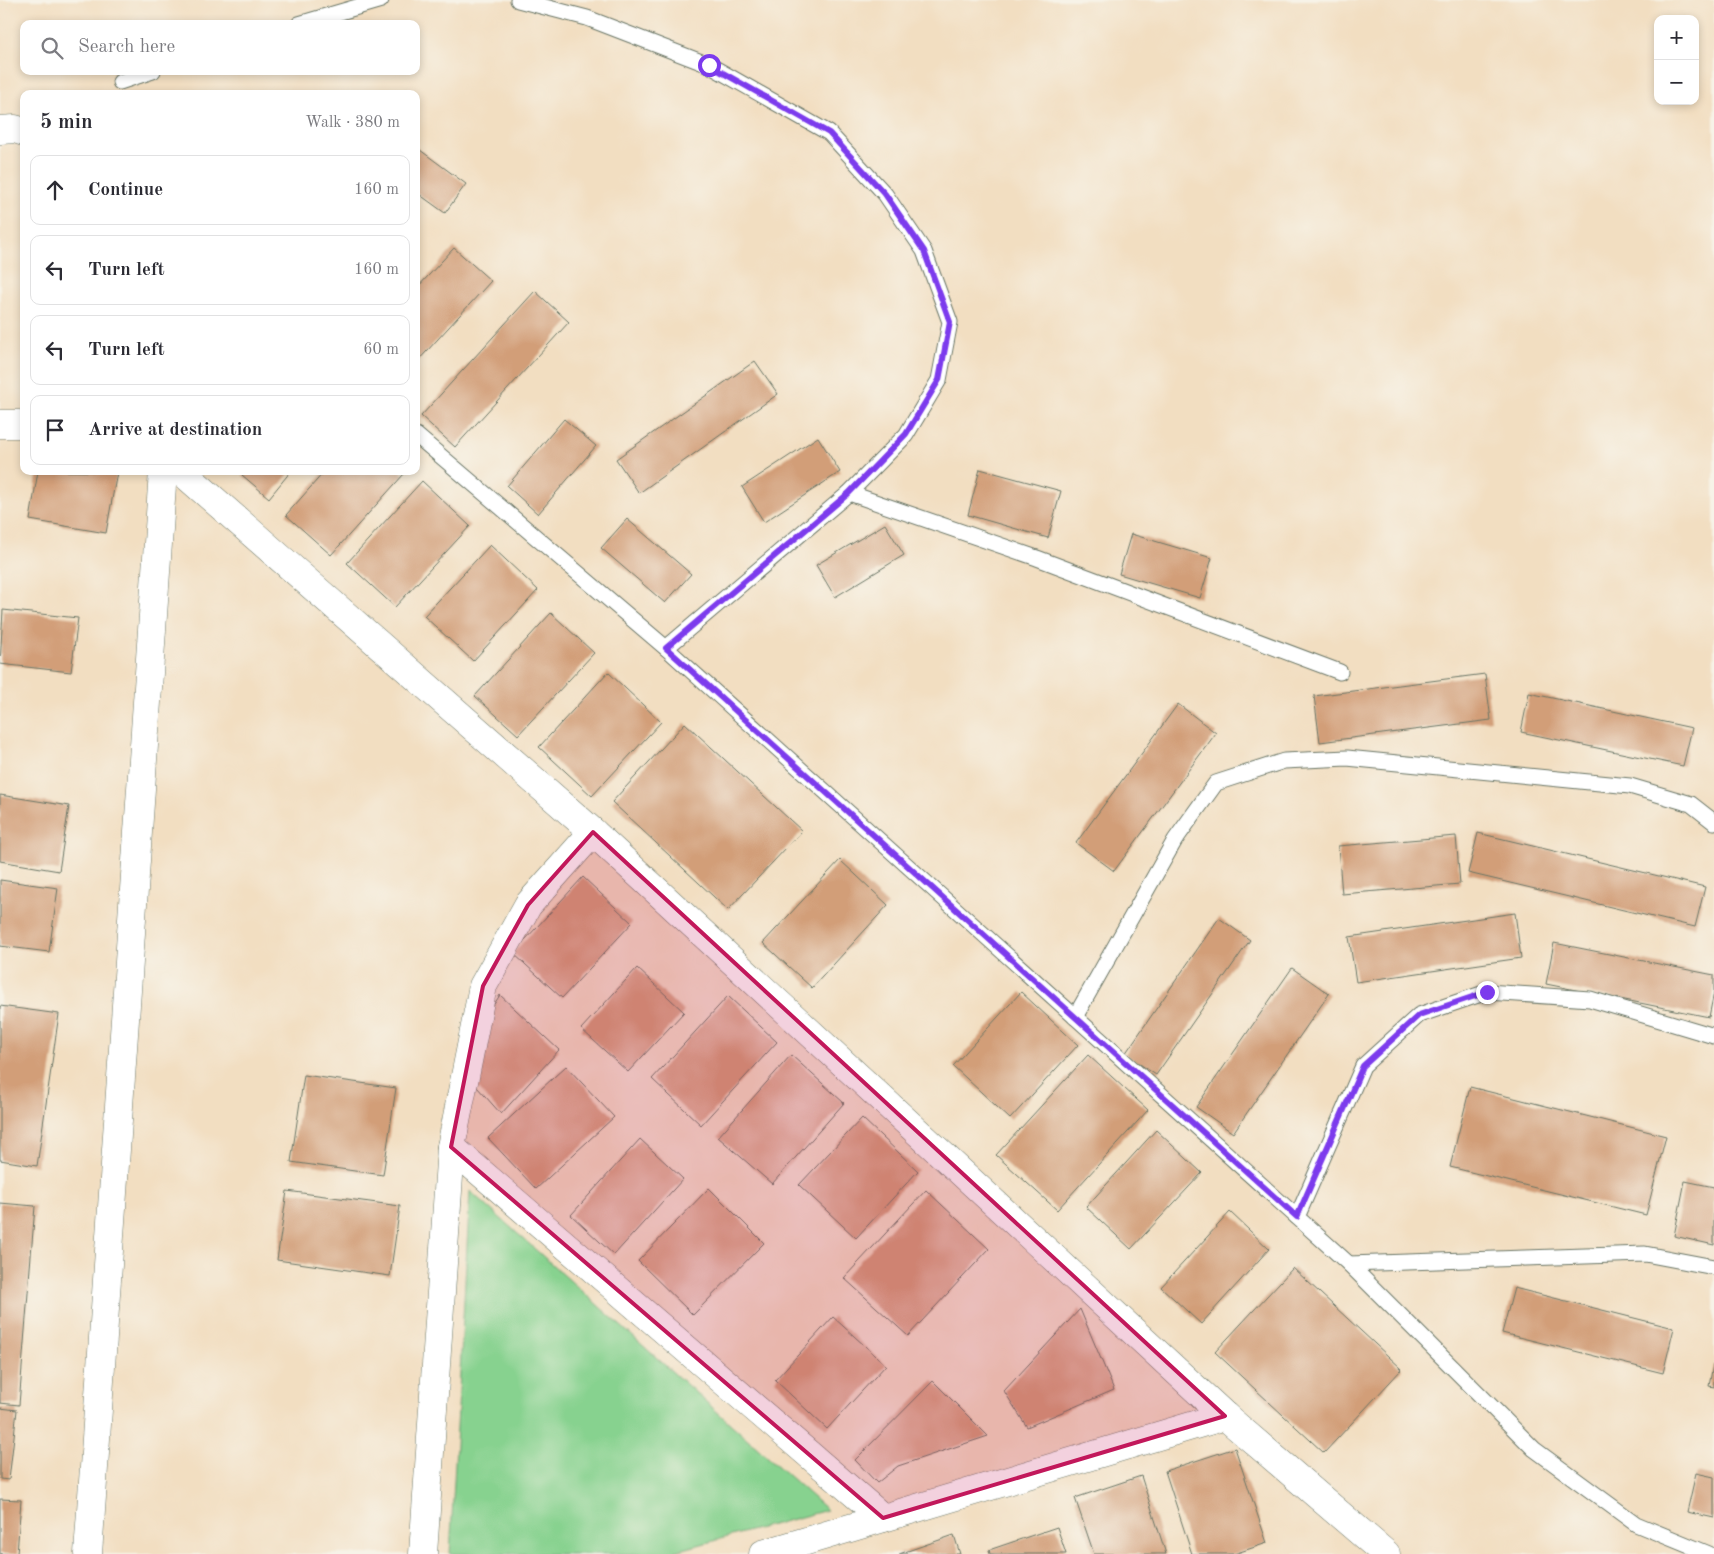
<!DOCTYPE html>
<meta charset="utf-8">
<style>
body{margin:0;font-family:"Old Standard TT",serif;background:#f7f7f7;color:#2b2b33}
.controls{position:absolute;right:15px;top:15px;display:grid;overflow:hidden;border-radius:10px;box-shadow:0 2px 8px #0003}
.controls button{width:45px;height:45px;display:grid;place-items:center;padding:0;border:0;border-bottom:1px solid #e1e1e2;background:#fff;color:#2b2b33;font:25px sans-serif}
.stop{position:absolute;width:15px;height:15px;margin:-11px;border:4px solid #7c3aed;border-radius:50%;background:#fff}
.stop.end{background:#7c3aed;border-color:#fff;box-shadow:0 1px 5px #0008}
.list{margin:0;padding:0;list-style:none}
h2{display:flex;justify-content:space-between;align-items:center;height:65px;margin:0;padding:0 20px;font-size:21px}
h2 small{font-size:16px;font-weight:400;color:#7c7c81}
.list li{display:grid;grid-template-columns:32px 1fr auto;gap:15px;align-items:center;box-sizing:border-box;height:70px;margin:0 10px 10px;padding:0 10px;border:1px solid #e1e1e2;border-radius:10px}
.list b{display:block;font-size:19px;white-space:nowrap}
.list em{font-size:16px;font-style:normal;color:#7c7c81}
.icon{flex:none;width:28px;height:28px;fill:none;stroke:currentColor;stroke-width:2;stroke-linecap:round;stroke-linejoin:round}
.map{position:relative;flex:none;width:1714px;height:1554px;overflow:hidden}
.search{position:absolute;background:#fff;box-shadow:0 2px 8px #0003;left:20px;top:20px;width:400px;height:55px;display:flex;align-items:center;gap:12px;box-sizing:border-box;padding:0 18px;border-radius:10px;color:#7c7c81;font-size:19px}
.panel{position:absolute;background:#fff;box-shadow:0 2px 8px #0003;left:20px;top:90px;width:400px;height:385px;border-radius:10px}
.map>svg:first-child{display:block}
</style>
<div class="map">
<svg width="1714" height="1554" viewBox="0 0 1714 1554">
<rect width="100%" height="100%" fill="#f7f3e8"/>
<filter id="ink" filterUnits="userSpaceOnUse"><feTurbulence type="fractalNoise" baseFrequency=".02" numOctaves="2"/><feDisplacementMap in="SourceGraphic" scale="10" xChannelSelector="R" yChannelSelector="G"/><feConvolveMatrix kernelMatrix="1 2 1 2 8 2 1 2 1" color-interpolation-filters="sRGB"/></filter>
<filter id="wash" filterUnits="userSpaceOnUse"><feTurbulence type="fractalNoise" baseFrequency=".0096" numOctaves="4" result="noise"/><feDisplacementMap in="SourceGraphic" scale="20" xChannelSelector="R" yChannelSelector="G"/><feGaussianBlur stdDeviation="1.12" result="paint"/><feColorMatrix in="noise" values="0 0 0 0 0 0 0 0 0 0 0 0 0 0 0 0 0 1.4 0 .05"/><feComposite in="paint" operator="in"/></filter>
<g filter="url(#wash)">
<rect width="100%" height="100%" fill="#f2dec1"/>
<polygon fill="#87d28f" stroke="#538862" points="470,1191 827,1510 665,1554 450,1554"/>
<g id="blocks">
<g fill="#d29e78">
<polygon points="416,147 466,184 445,213 416,192"/>
<polygon points="454,248 491,281 416,363 416,289"/>
<polygon points="535,291 569,322 455,447 421,416"/>
<polygon points="755,361 778,394 639,493 616,459"/>
<polygon points="564,419 596,446 538,514 507,486"/>
<polygon points="818,437 840,472 764,522 742,487"/>
<polygon points="980,469 1061,491 1048,538 968,515"/>
<polygon points="38,471 117,472 106,533 30,520"/>
<polygon points="245,471 291,471 269,498 242,475"/>
<polygon points="325,471 400,471 404,474 331,555 286,515"/>
<polygon points="422,481 470,526 395,607 347,563"/>
<polygon points="627,519 691,574 665,603 601,548"/>
<polygon points="885,524 904,555 835,597 816,565"/>
<polygon points="1131,534 1212,558 1200,598 1119,574"/>
<polygon points="490,545 538,590 473,661 424,616"/>
<polygon points="3,610 78,618 71,672 0,664"/>
<polygon points="551,613 594,653 518,735 475,696"/>
<polygon points="608,672 661,722 592,796 539,747"/>
<polygon points="1485,674 1491,720 1320,742 1314,696"/>
<polygon points="1529,693 1692,728 1683,766 1521,732"/>
<polygon points="1178,704 1216,733 1114,871 1076,843"/>
<polygon points="685,723 802,831 728,910 612,802"/>
<polygon points="0,795 69,806 59,871 0,861"/>
<polygon points="1478,833 1705,887 1695,927 1468,873"/>
<polygon points="1456,836 1460,884 1342,894 1338,846"/>
<polygon points="840,860 888,905 812,988 763,943"/>
<polygon points="583,877 632,923 562,998 513,953"/>
<polygon points="0,880 58,888 49,952 0,946"/>
<polygon points="1515,913 1521,958 1356,982 1349,937"/>
<polygon points="1219,918 1250,940 1156,1075 1125,1054"/>
<polygon points="1554,943 1714,975 1714,992 1709,1017 1546,984"/>
<polygon points="637,968 684,1012 628,1072 581,1029"/>
<polygon points="1292,968 1329,994 1233,1133 1196,1107"/>
<polygon points="1021,992 1078,1045 1010,1119 953,1066"/>
<polygon points="500,995 559,1050 501,1114 477,1087 478,1029"/>
<polygon points="728,996 777,1042 701,1125 652,1079"/>
<polygon points="0,1006 59,1014 37,1166 0,1160"/>
<polygon points="791,1055 844,1103 772,1184 718,1137"/>
<polygon points="1088,1055 1148,1110 1057,1210 996,1155"/>
<polygon points="566,1066 614,1117 536,1189 488,1138"/>
<polygon points="304,1075 396,1088 383,1175 291,1162"/>
<polygon points="1470,1087 1666,1136 1646,1215 1450,1167"/>
<polygon points="862,1118 918,1171 856,1238 799,1185"/>
<polygon points="1156,1130 1202,1173 1131,1249 1086,1207"/>
<polygon points="640,1139 683,1179 614,1255 571,1215"/>
<polygon points="1685,1181 1714,1187 1714,1245 1674,1236"/>
<polygon points="709,1188 764,1243 693,1315 638,1261"/>
<polygon points="926,1190 989,1249 908,1336 844,1278"/>
<polygon points="287,1191 400,1206 390,1276 277,1260"/>
<polygon points="0,1203 35,1206 19,1405 0,1403"/>
<polygon points="1230,1212 1269,1249 1201,1324 1161,1287"/>
<polygon points="1293,1268 1402,1369 1324,1453 1215,1352"/>
<polygon points="1514,1288 1674,1328 1663,1373 1502,1333"/>
<polygon points="1080,1309 1114,1390 1027,1427 1004,1391"/>
<polygon points="833,1317 886,1365 827,1429 775,1380"/>
<polygon points="1713,1365 1714,1365 1714,1387 1709,1386"/>
<polygon points="933,1381 988,1436 898,1466 877,1483 855,1460"/>
<polygon points="0,1408 17,1410 9,1480 0,1479"/>
<polygon points="1235,1448 1267,1543 1234,1554 1192,1554 1165,1471"/>
<polygon points="1696,1473 1714,1477 1714,1518 1687,1512"/>
<polygon points="1141,1476 1166,1554 1094,1554 1075,1498"/>
<polygon points="0,1499 21,1500 17,1554 0,1554"/>
<polygon points="1057,1527 1066,1554 990,1554 989,1550"/>
<polygon points="954,1535 960,1554 899,1554"/>
</g>
</g>
</g>
<g filter="url(#ink)">
<use href="#blocks" fill-opacity="0" stroke="#697565" stroke-width="1"/>
<g fill="none" stroke-linecap="round" stroke-linejoin="round">
<defs>
<g id="lane">
<polyline points="518,0 587,18 709,65 829,133 885,194 924,251 950,322 939,380 906,435 849,493 666,648"/>
<polyline points="299,24 381,0"/>
<polyline points="120,82 153,71"/>
<polyline points="416,435 666,648 1349,1264 1534,1449 1636,1524 1709,1554"/>
<polyline points="849,493 1037,558 1340,672"/>
<polyline points="1075,1017 1175,840 1216,783 1284,761 1347,758 1630,786 1691,804 1714,822"/>
<polyline points="1297,1217 1363,1066 1419,1015 1487,992 1590,999 1714,1036"/>
<polyline points="1349,1264 1645,1254 1714,1267"/>
</g>
<g id="street">
<polyline points="0,130 15,129 24,132"/>
<polyline points="0,424 19,424"/>
<polyline points="181,471 593,832 1225,1416 1386,1554"/>
<polyline points="451,1147 883,1518"/>
<polyline points="88,1554 163,471"/>
<polyline points="423,1554 451,1147 483,986 528,905 593,832"/>
<polyline points="763,1554 1225,1416"/>
</g>
</defs>
<use href="#lane" stroke="#697565" stroke-width="17"/>
<use href="#street" stroke="#697565" stroke-width="29"/>
<use href="#lane" stroke="#fff" stroke-width="15"/>
<use href="#street" stroke="#fff" stroke-width="28"/>
</g>
</g>
<g fill="none" stroke-linecap="round" stroke-linejoin="round" filter="url(#ink)">
<polyline stroke="#7c3aed" stroke-width="6" points="709,65 829,133 885,194 924,251 950,322 939,380 906,434 849,493 666,648 1297,1217 1363,1066 1419,1015 1487,992"/>
</g>
<path fill="#c2185b" fill-opacity="0.2" stroke="#c2185b" stroke-width="4" stroke-linejoin="round" d="M593,832L1225,1416L883,1518L451,1147L483,986L528,905Z"/>
</svg>
<div class="controls">
<button>+</button>
<button>−</button>
</div>
<div class="stop" style="left:709px;top:65px"></div>
<div class="stop end" style="left:1487px;top:992px"></div>
<div class="search"><svg class="icon" aria-label="search" viewBox="0 0 24 24"><circle cx="10" cy="10" r="6"/><path d="M15 15l6 6"/></svg>Search here</div>
<section class="panel">
<h2>5 min<small>Walk · 380 m</small></h2>
<ul class="list">
<li><svg class="icon" aria-label="ahead" viewBox="0 0 24 24"><path d="M12 20V5M6 11l6-6 6 6"/></svg><div><b>Continue</b></div><em>160 m</em></li>
<li><svg class="icon" aria-label="left" viewBox="0 0 24 24"><path d="M17 20v-9H6M10 6l-5 5 5 5"/></svg><div><b>Turn left</b></div><em>160 m</em></li>
<li><svg class="icon" aria-label="left" viewBox="0 0 24 24"><path d="M17 20v-9H6M10 6l-5 5 5 5"/></svg><div><b>Turn left</b></div><em>60 m</em></li>
<li><svg class="icon" aria-label="arrive" viewBox="0 0 24 24"><path d="M6 21V4h12l-3 4 3 4H6"/></svg><div><b>Arrive at destination</b></div></li>
</ul>
</section>
</div>
